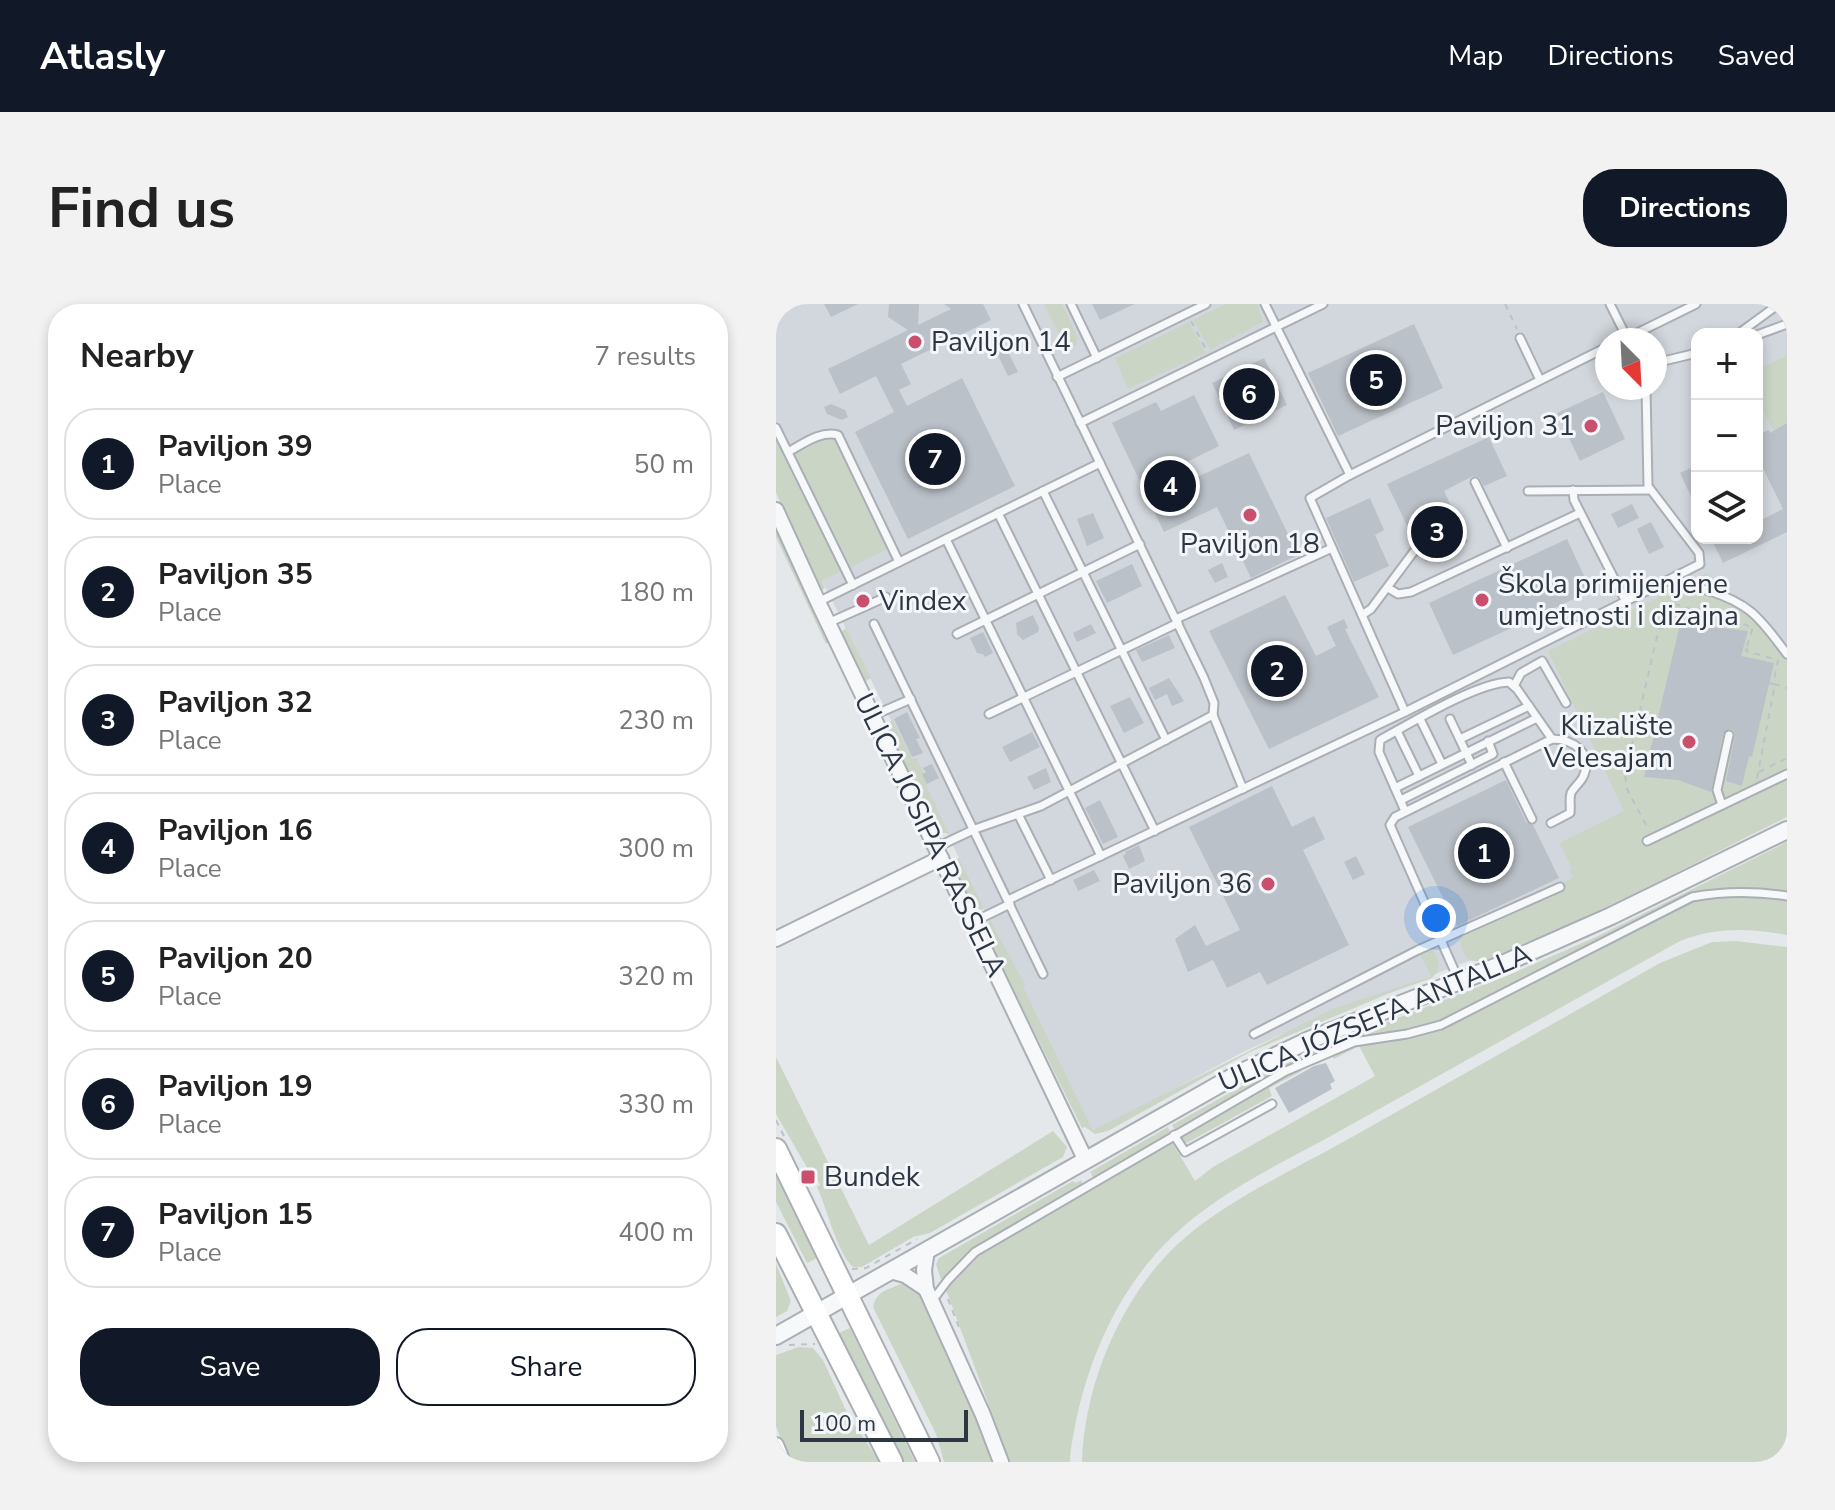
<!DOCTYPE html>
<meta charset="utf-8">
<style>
body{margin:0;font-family:"Nunito Sans",sans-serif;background:#f2f2f2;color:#222}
.controls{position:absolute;right:24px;top:24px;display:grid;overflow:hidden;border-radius:16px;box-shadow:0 4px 12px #0003}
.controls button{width:72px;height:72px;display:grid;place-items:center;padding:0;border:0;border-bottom:2px solid #e0e0e0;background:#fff;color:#222;font:40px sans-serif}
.compass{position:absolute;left:819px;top:24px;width:72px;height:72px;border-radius:50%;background:#fff;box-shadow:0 4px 12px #0003;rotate:156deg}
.scale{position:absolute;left:24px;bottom:20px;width:168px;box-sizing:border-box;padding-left:8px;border:4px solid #2c3743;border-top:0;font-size:22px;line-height:28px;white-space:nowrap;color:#2c3743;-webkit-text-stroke:6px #f4f6f9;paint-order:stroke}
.you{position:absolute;left:660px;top:614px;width:28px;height:28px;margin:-20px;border:6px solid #fff;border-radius:50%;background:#1a73e8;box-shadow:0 0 0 12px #1a73e833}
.badge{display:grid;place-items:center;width:52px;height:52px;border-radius:50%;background:#111827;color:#fff;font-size:26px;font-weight:700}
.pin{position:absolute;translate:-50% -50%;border:4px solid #fff;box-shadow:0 2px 8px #0006}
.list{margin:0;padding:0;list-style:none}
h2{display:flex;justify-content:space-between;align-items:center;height:104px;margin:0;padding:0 32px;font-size:34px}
h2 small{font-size:26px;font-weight:400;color:#767676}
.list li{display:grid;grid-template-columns:52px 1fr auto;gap:24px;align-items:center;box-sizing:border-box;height:112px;margin:0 16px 16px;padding:0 16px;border:2px solid #e0e0e0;border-radius:32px}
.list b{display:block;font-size:30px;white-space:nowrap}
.list p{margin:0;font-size:26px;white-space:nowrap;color:#767676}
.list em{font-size:26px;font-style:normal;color:#767676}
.actions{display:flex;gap:16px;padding:24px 32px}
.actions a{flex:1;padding:18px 0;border:2px solid #111827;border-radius:32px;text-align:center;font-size:28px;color:#111827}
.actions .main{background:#111827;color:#fff}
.icon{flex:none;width:44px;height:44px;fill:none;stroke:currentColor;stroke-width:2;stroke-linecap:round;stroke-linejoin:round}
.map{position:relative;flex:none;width:1011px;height:1158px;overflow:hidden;border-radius:32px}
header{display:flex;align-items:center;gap:48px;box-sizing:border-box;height:112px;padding:0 40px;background:#111827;color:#fff}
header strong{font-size:38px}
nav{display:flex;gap:44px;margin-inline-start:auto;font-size:28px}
.intro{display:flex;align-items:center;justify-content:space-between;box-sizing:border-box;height:192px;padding:0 48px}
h1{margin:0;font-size:56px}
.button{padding:20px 36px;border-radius:32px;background:#111827;color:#fff;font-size:28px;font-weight:700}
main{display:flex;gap:48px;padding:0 48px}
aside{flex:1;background:#fff;border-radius:32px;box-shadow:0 4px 12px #0003}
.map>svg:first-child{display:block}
</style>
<header>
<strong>Atlasly</strong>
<nav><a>Map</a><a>Directions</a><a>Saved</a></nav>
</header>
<div class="intro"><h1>Find us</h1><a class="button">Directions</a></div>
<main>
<aside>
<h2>Nearby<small>7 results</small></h2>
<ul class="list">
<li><span class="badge">1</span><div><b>Paviljon 39</b><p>Place</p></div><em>50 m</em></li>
<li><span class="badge">2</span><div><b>Paviljon 35</b><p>Place</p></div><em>180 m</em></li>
<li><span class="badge">3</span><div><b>Paviljon 32</b><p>Place</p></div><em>230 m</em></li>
<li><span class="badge">4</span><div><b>Paviljon 16</b><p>Place</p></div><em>300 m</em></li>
<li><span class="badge">5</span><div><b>Paviljon 20</b><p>Place</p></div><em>320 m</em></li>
<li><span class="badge">6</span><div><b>Paviljon 19</b><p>Place</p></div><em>330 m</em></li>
<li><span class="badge">7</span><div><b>Paviljon 15</b><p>Place</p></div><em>400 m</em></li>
</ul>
<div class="actions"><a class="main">Save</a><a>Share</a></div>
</aside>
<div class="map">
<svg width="1011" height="1158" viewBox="0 0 1011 1158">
<rect width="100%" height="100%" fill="#e4e8eb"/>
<path fill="#d2d7dd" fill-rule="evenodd" d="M0,0H1011V51L981,65V30H921V234H981V95L1011,156V508L695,656L506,730L465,749L318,828L0,183ZM831,36H879V84H831Z"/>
<g fill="#cbd5c6">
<polygon points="268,0 286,0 302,34 300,42 289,42"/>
<polygon points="449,0 481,0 487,18 434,46 417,16"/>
<polygon points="413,18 430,49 352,85 339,54"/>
<polygon points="1011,51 1011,156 981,95 981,65"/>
<polygon points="58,131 113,244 75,263 18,149"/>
<polygon points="0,135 65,267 46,277 49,284 44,287 0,189"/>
<polygon points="0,220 53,338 50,340 0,233"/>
<path d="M931,269C946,287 959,290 976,304C989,315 1000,330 1011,343V513C925,555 840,602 751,638C737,644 716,657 700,657C685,658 685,638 683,630L797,574L793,566L796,564L783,539L848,507L772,347Z"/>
<polygon points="70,324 95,374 88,378 64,329"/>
<polygon points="117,416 136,455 140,454 153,479 150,481 172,529 161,529 108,420"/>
<polygon points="1011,538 1011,589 973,585 938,586 915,591 876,608 666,718 618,729 575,734 516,759 399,826 396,821 493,767 544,744 728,673 820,633"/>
<polygon points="183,554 208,604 206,606 197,603 175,558"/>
<path d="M954,590L1011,596V631C973,624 940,623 904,637C793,699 682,761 571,823C515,855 444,886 397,932C344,982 313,1052 299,1122C297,1134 294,1146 294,1158H234L170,986L201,951L396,838L419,877L437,863L599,772L583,742L558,755L555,750L572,743L638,730L919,596Z"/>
<path d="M214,616L249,681L247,683L317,826L556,705L655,672L643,649L656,643C662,655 667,664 656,674L614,689L474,748L332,827L319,830L309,823L306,824L209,629V623Z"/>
<path d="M960,637L1011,643V1158H306C308,1086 340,1006 389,953C434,904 508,871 567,838C673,778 779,719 884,659L936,638Z"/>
<path d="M0,753L93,941L277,827L291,843L287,853L154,929L137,933L86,963H77C61,949 51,904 41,883L44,881L40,873L37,874L0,810Z"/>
<polygon points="526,763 526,767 493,784 496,792 407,841 403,832 491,780"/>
<polygon points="392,823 394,828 318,875 314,868"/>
<polygon points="0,867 43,953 31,959 0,898"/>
<polygon points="306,876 306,881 204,940 165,976 160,960 163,954 297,877 299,879"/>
<polygon points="0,960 15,997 11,1007 0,1013"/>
<path d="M130,977C162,1000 203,1117 220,1158H168L160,1130L97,1003C101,984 116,986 130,977Z"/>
<polygon points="74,1024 139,1158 123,1158 61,1030"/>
<polygon points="23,1043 37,1044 47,1056 73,1113 104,1158 13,1158 0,1122 0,1051"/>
</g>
<g fill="#bbc1c8">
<polygon points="48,0 82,0 55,13"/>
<polygon points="113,0 143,0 142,21 175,5 168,0 207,0 215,16 125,60 135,80 123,86 131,102 186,74 239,182 132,235 79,128 118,108 100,72 64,90 52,65 132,26 112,13"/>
<polygon points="316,0 359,0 324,16"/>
<polygon points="638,20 667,84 562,132 532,69"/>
<polygon points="225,34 242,68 232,72 216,39"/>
<polygon points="488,54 511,101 458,126 436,79"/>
<polygon points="827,88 849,135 804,157 781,109"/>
<polygon points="418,91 443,142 411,158 419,174 473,149 522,251 475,274 441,203 388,228 336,119 380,98 385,107"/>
<polygon points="55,100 69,106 72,113 66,116 51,110 48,103"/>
<polygon points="1011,119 1011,228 947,259 935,234 981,234 981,218 1007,205 981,152 981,131 993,126 994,129"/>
<polygon points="713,133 731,172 708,182 703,173 697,172 668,187 692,238 649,258 645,243 640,240 611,180"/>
<polygon points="921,161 921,205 904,169"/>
<polygon points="594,194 608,226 599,231 613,262 578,278 550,214"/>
<polygon points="856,200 863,214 842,224 835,210"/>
<polygon points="317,209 328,234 311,242 301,215"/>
<polygon points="875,218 888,243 873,250 861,225"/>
<polygon points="791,235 815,287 677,351 653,299"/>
<polygon points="446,259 452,273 439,279 432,266"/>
<polygon points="356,260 366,282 331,299 320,277"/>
<polygon points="509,291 540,352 560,342 551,323 568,315 572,324 569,325 603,393 493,445 433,327"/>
<polygon points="257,311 263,324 262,328 247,336 241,330 240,319"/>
<polygon points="906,312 937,323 972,327 965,352 998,359 976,453 973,452 966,482 950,477 959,432 958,427 954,425 947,430 935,488 902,476 868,473"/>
<polygon points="315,320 320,329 301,338 297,329"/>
<polygon points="207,328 217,349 209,353 207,350 201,349 194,334"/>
<polygon points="393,331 399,344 366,358 360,346"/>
<polygon points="393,374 408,397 396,402 391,390 379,396 373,384"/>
<polygon points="354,393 368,419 348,429 334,402"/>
<polygon points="131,408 144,434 140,435 147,449 136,453 118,415"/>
<polygon points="256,428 264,443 234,458 226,443"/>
<polygon points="156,460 163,474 151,480 146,470 150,468 147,464"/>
<polygon points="270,464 275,478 258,486 251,473"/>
<polygon points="730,476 750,518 757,521 783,574 681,622 632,523"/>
<polygon points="496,482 516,523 538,512 549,535 527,546 573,641 491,681 484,668 451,684 437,656 412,668 399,635 419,621 430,642 464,626 413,523"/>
<polygon points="324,496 342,533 327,540 309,504"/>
<polygon points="363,541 369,557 353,565 347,552 350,550 349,548"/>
<polygon points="580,552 589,570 577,576 568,558"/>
<polygon points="318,566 324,577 302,587 297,576"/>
<polygon points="550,759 559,777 554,780 556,785 513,809 499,784 538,762"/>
</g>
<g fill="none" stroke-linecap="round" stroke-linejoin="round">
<defs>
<g id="service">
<polyline points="247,0 428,374 438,399 437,411 467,485"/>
<polyline points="295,0 321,54"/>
<polyline points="489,0 574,171"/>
<polyline points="834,0 851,34 920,0"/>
<polyline points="962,30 1003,0"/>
<polyline points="981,31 1011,20"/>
<polyline points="744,34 764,76"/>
<polyline points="831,43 574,171 534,194 629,408 924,260 923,249 872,182 870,84"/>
<polyline points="879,59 921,49"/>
<polyline points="281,73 430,0"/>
<polyline points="304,119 547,0"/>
<polyline points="0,124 77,281"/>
<path d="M12,148C27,140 45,126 62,131L123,258"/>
<polyline points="699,178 731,244"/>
<polyline points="797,186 798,196 850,298"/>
<polyline points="267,187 390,436"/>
<polyline points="752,187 873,186"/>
<polyline points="222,209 379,527"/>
<polyline points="170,235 325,552"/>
<path d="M892,277C920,283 951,289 974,307C988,318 1000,336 1011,350"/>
<polyline points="612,284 622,290 635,288 804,209"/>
<polyline points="42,298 324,159"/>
<polyline points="586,311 595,305 639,246"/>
<polyline points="400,315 556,244"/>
<polyline points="52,319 110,293"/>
<polyline points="98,320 267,670"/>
<polyline points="181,330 364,240"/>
<polyline points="738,382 745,369 766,357 790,399"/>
<polyline points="213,410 402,319"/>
<polyline points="96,412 135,395"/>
<polyline points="644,415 666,460"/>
<polyline points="674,415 696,461"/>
<polyline points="621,427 643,472"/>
<polyline points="684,435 753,402"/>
<polyline points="728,458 756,515"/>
<polyline points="619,484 761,414"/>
<polyline points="625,496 717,450 712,437"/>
<polyline points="946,501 941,486 953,431"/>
<path d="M629,507L603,448L604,436C635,419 700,379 733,378L741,385L776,435"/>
<polyline points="242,510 275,576"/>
<polyline points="871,537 1011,470"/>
<polyline points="161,543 199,525 265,502 437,411"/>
<polyline points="232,596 629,408"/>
<polyline points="197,618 234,600"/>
<path d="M683,677L614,521L619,513L776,435C797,435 818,449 807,473C804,479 798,483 795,489C793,495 795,503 794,509L775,519"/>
<polyline points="478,730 642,646 784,583"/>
<polyline points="398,831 409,848 496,800"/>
<path d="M156,997L172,976L199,948L510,767L578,738L631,730L665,721L916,593C949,587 978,587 1011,592"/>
</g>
<g id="minor">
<polyline points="0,206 42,298 309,855"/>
<polyline points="0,635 165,554"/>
<polyline points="151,946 148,966 150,985 207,1111 225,1158"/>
<polyline points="114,967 129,971 150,985"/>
<polyline points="0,1141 7,1158"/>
</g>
<polyline id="tertiary" points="0,1032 460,771 533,736 722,662 835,612 1011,526"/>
<g id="secondary">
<polyline points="0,845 153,1158"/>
<polyline points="0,930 116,1158"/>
</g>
</defs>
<use href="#service" stroke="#a9afb5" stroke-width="11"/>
<use href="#minor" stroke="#a9afb5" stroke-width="18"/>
<use href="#tertiary" stroke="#a9afb5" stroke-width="20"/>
<use href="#secondary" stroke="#a9afb5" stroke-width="24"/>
<g stroke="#bec2c7" stroke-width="2" stroke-dasharray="6 6" stroke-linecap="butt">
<polyline points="729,0 741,25"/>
<polyline points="415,17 431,47"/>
<polyline points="971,344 970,347 1002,356 997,380 993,379"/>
<polyline points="998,380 1011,384"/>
<polyline points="983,468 1011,454"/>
<polyline points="981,474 999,380"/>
<polyline points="870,521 851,485 849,471 883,324 891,325 898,300 977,323 971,342 968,342"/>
<polyline points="0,816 8,832"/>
<polyline points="76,965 90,964 141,935"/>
<polyline points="172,995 184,1026"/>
<polyline points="13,1041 39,1040"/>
</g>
<use href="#service" stroke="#f7f8fa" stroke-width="7"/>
<use href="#minor" stroke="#f7f8fa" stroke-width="14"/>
<use href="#tertiary" stroke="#f7f8fa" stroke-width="16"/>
<use href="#secondary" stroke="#fff" stroke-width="20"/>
</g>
<g fill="#ca4f6d" stroke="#f4f6f9" stroke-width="3">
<circle cx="139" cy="38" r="8"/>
<circle cx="815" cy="122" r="8"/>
<circle cx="474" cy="211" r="8"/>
<circle cx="706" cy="296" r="8"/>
<circle cx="87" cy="297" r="8"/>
<circle cx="913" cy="438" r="8"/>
<circle cx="492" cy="580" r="8"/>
<rect x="24" y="865" width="16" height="16" rx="4"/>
</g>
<g text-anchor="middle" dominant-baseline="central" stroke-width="6" stroke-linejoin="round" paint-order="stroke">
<g font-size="28" fill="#2c3743" stroke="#f4f6f9" text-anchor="start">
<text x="155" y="38">Paviljon 14</text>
<text x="799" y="122" text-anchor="end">Paviljon 31</text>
<text x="474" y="240" text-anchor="middle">Paviljon 18</text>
<text x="722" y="280">Škola primijenjene<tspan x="722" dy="32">umjetnosti i dizajna</tspan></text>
<text x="103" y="297">Vindex</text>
<text x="897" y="422" text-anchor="end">Klizalište<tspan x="897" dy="32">Velesajam</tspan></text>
<text x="476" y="580" text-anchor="end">Paviljon 36</text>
<text x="48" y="873">Bundek</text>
</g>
<g font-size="28" fill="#2c3743" stroke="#f4f6f9">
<text transform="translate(154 531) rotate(64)">ULICA JOSIPA RASSELA</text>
<text transform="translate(599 714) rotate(-23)">ULICA JÓZSEFA ANTALLA</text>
</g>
</g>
</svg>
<div class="controls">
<button>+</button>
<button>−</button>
<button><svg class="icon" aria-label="layers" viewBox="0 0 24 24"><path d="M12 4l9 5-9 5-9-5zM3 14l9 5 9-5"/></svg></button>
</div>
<svg class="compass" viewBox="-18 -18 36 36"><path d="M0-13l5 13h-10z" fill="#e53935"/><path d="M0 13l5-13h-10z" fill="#767676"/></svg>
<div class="scale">100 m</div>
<div class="you"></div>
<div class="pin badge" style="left:708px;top:549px">1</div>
<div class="pin badge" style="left:501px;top:367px">2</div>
<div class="pin badge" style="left:661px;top:228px">3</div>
<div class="pin badge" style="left:394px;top:182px">4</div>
<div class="pin badge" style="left:600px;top:76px">5</div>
<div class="pin badge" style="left:473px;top:90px">6</div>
<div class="pin badge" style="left:159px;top:155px">7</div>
</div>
</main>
